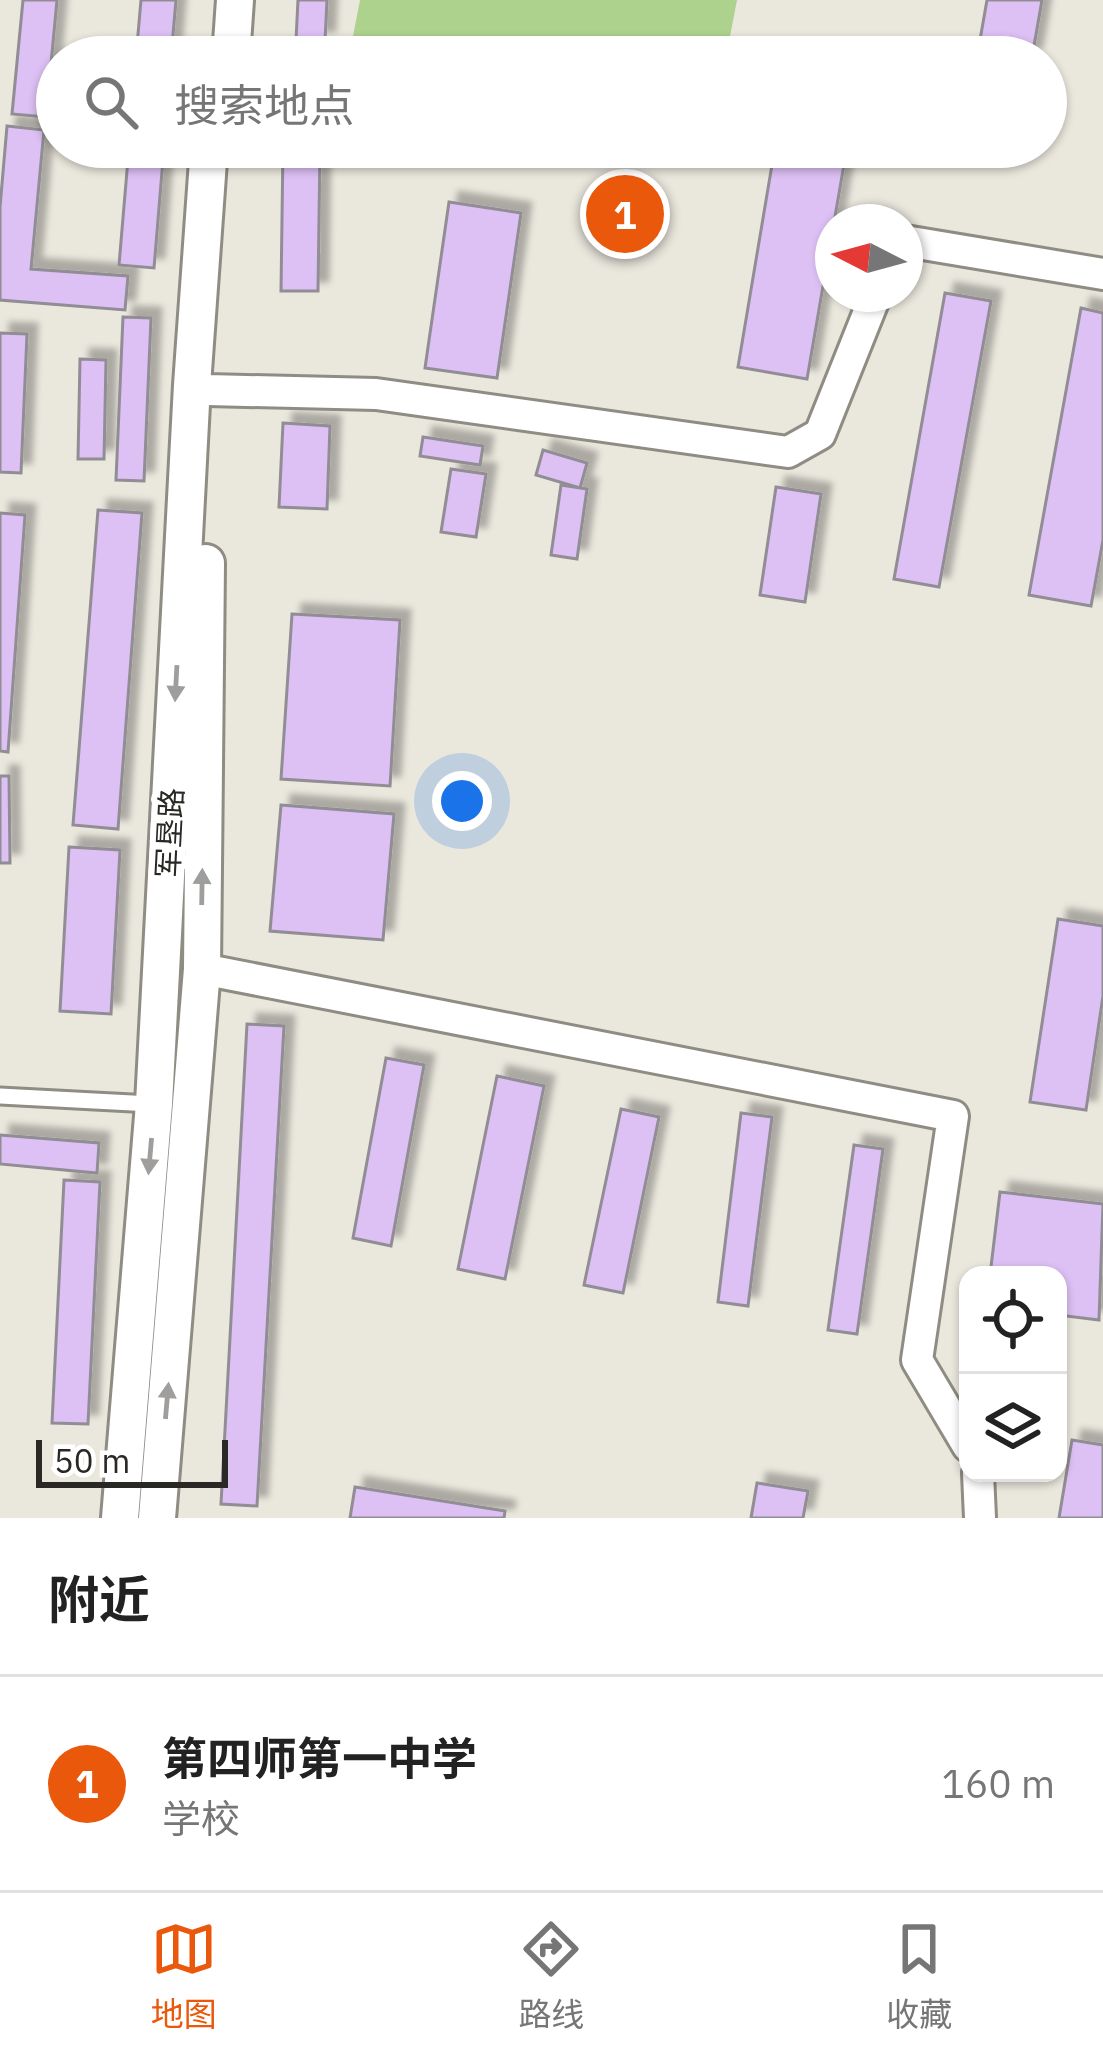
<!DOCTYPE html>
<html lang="zh">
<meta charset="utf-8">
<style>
body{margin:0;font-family:"IBM Plex Sans","Noto Sans SC",sans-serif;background:#f2f2f2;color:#222}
.controls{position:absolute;right:36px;bottom:36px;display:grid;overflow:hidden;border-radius:24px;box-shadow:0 3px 9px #0004}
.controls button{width:108px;height:108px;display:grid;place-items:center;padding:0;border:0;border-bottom:3px solid #e0e0e0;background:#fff;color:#222;font:60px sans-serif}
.compass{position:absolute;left:815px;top:204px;width:108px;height:108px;border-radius:50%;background:#fff;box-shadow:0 3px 9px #0004;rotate:276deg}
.scale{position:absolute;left:36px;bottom:30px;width:192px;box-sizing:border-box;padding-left:12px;border:6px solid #292824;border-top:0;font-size:33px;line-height:42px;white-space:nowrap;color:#292824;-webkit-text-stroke:9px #fff;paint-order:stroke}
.you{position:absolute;left:462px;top:801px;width:42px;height:42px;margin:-30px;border:9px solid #fff;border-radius:50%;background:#1a73e8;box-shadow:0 0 0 18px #1a73e833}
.badge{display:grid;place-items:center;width:78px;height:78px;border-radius:50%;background:#ea580c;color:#fff;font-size:39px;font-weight:700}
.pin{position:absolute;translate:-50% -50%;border:6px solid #fff;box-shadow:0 3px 12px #0006}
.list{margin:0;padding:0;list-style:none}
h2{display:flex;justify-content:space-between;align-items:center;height:156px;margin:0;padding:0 48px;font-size:51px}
h2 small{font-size:39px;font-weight:400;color:#767676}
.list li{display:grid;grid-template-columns:78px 1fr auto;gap:36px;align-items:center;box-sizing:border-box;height:216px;padding:0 48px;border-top:3px solid #e0e0e0}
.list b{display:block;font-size:45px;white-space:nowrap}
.list p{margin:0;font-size:39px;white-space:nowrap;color:#767676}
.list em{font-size:39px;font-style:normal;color:#767676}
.icon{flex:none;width:66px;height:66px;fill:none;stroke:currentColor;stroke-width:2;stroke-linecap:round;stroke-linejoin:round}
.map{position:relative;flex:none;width:1103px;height:1518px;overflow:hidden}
.search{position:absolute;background:#fff;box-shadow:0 3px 9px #0004;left:36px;right:36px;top:36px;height:132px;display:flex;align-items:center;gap:30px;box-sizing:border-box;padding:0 42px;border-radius:66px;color:#767676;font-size:45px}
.sheet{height:372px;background:#fff}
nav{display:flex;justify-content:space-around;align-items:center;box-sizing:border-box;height:168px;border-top:3px solid #e0e0e0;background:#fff;font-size:33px;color:#767676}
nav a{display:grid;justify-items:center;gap:6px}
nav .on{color:#ea580c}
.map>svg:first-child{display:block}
</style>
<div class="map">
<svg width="1103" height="1518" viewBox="0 0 1103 1518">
<defs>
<filter id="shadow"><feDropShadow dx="10" dy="-10" stdDeviation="3" flood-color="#0004"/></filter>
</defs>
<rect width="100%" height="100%" fill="#eae7dd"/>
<polygon fill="#add28e" points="360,0 737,0 726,57 349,57"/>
<g fill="#ddc0f4" stroke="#918d95" stroke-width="3" filter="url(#shadow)">
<polygon points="23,0 57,0 46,117 12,114"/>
<polygon points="141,0 176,0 171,57 136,57"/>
<polygon points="298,0 327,0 325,41 296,40"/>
<polygon points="987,0 1042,0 1032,57 977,57"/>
<polygon points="7,126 44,130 31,269 128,276 125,310 0,300 0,207"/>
<polygon points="129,147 164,147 154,268 119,265"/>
<polygon points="283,147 320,147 318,291 281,291"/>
<polygon points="775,147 847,147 807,379 738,367"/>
<polygon points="449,202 521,213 497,378 425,368"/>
<polygon points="945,293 991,301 939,587 894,579"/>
<polygon points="1081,308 1103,313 1103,540 1091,606 1029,595"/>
<polygon points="123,317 151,318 144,481 116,480"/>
<polygon points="0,333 27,334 21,473 0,472"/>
<polygon points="80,359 106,360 104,459 78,459"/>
<polygon points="283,423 330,426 327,509 279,507"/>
<polygon points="423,437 483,446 480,465 420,456"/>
<polygon points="543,450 587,463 580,488 536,475"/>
<polygon points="451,469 486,474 476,537 441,532"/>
<polygon points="561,485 587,489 577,559 551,555"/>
<polygon points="776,487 821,494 805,602 760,595"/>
<polygon points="98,510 142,513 118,829 73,825"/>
<polygon points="0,513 25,515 8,752 0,751"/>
<polygon points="292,614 400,620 390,786 281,779"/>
<polygon points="0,776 9,776 10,863 0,863"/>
<polygon points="281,805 394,814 383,940 270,931"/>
<polygon points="69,847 120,850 111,1014 60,1011"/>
<polygon points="1058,919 1103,926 1103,996 1086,1110 1030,1102"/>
<polygon points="247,1024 284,1026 257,1506 221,1504"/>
<polygon points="386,1058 424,1065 391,1246 353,1238"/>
<polygon points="497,1076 544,1086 505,1279 458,1269"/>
<polygon points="621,1109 659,1117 623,1293 584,1285"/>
<polygon points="741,1113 772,1117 748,1306 718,1302"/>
<polygon points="0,1135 99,1143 97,1173 0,1164"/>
<polygon points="854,1145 883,1149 857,1334 828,1330"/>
<polygon points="64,1180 100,1182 88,1424 52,1423"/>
<polygon points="1000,1192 1103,1204 1099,1320 1058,1315 1058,1275 990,1275"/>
<polygon points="1072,1440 1103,1445 1103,1518 1059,1518"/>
<polygon points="757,1483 808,1491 803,1518 751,1518"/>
<polygon points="355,1487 505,1511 504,1518 350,1518"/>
</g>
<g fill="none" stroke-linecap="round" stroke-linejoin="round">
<defs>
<polyline id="service" points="0,1096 151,1104"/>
<g id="minor">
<polyline points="905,241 1103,274"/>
<polyline points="192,385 208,390 376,394 788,452 820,434 876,294"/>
<polyline points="202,969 953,1116 917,1360 968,1446"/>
<polyline points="978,1473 980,1518"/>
</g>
<g id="tertiary">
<polyline points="231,57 235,0"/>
<polyline points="120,1518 154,1104 192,385 209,147"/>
<polyline points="157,1518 202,969 206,563"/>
</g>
</defs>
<use href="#service" stroke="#8e8c83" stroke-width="21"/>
<use href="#minor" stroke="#8e8c83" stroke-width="36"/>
<use href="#tertiary" stroke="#8e8c83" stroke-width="42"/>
<use href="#service" stroke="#fff" stroke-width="15"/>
<use href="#minor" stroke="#fff" stroke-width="30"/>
<use href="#tertiary" stroke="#fff" stroke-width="36"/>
</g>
<defs><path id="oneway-solid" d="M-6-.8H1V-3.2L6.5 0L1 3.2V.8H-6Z" transform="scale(3)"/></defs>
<g fill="#9f9e9c">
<use href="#oneway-solid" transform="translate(176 683) rotate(93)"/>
<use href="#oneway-solid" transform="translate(202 887) rotate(-89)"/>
<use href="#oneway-solid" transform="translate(150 1156) rotate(95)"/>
<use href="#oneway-solid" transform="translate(167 1401) rotate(-85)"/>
</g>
<g text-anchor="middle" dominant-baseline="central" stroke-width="12" stroke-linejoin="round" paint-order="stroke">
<g font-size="30" fill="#292824" stroke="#fff">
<text transform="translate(169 833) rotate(-87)">军垦路</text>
</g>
</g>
</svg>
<div class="controls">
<button><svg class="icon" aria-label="locate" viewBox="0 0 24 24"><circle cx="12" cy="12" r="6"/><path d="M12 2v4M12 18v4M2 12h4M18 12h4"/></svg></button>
<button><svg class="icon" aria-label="layers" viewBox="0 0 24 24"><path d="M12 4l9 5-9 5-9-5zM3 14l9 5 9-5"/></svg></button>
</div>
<svg class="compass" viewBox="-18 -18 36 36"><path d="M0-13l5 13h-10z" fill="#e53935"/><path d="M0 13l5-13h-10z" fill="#767676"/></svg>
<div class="scale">50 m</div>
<div class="you"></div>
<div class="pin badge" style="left:625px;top:214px">1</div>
<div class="search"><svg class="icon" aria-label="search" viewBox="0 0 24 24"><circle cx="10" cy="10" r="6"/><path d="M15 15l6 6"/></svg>搜索地点</div>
</div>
<section class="sheet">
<h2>附近<small></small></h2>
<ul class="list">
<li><span class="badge">1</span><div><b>第四师第一中学</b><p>学校</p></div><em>160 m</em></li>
</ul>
</section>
<nav>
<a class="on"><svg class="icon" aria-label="map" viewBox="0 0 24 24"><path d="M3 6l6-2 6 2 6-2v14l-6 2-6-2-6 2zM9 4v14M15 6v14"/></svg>地图</a>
<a><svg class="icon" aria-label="directions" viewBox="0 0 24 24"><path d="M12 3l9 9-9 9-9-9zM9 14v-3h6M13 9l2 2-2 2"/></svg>路线</a>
<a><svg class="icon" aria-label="saved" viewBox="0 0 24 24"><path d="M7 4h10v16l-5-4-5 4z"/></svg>收藏</a>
</nav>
